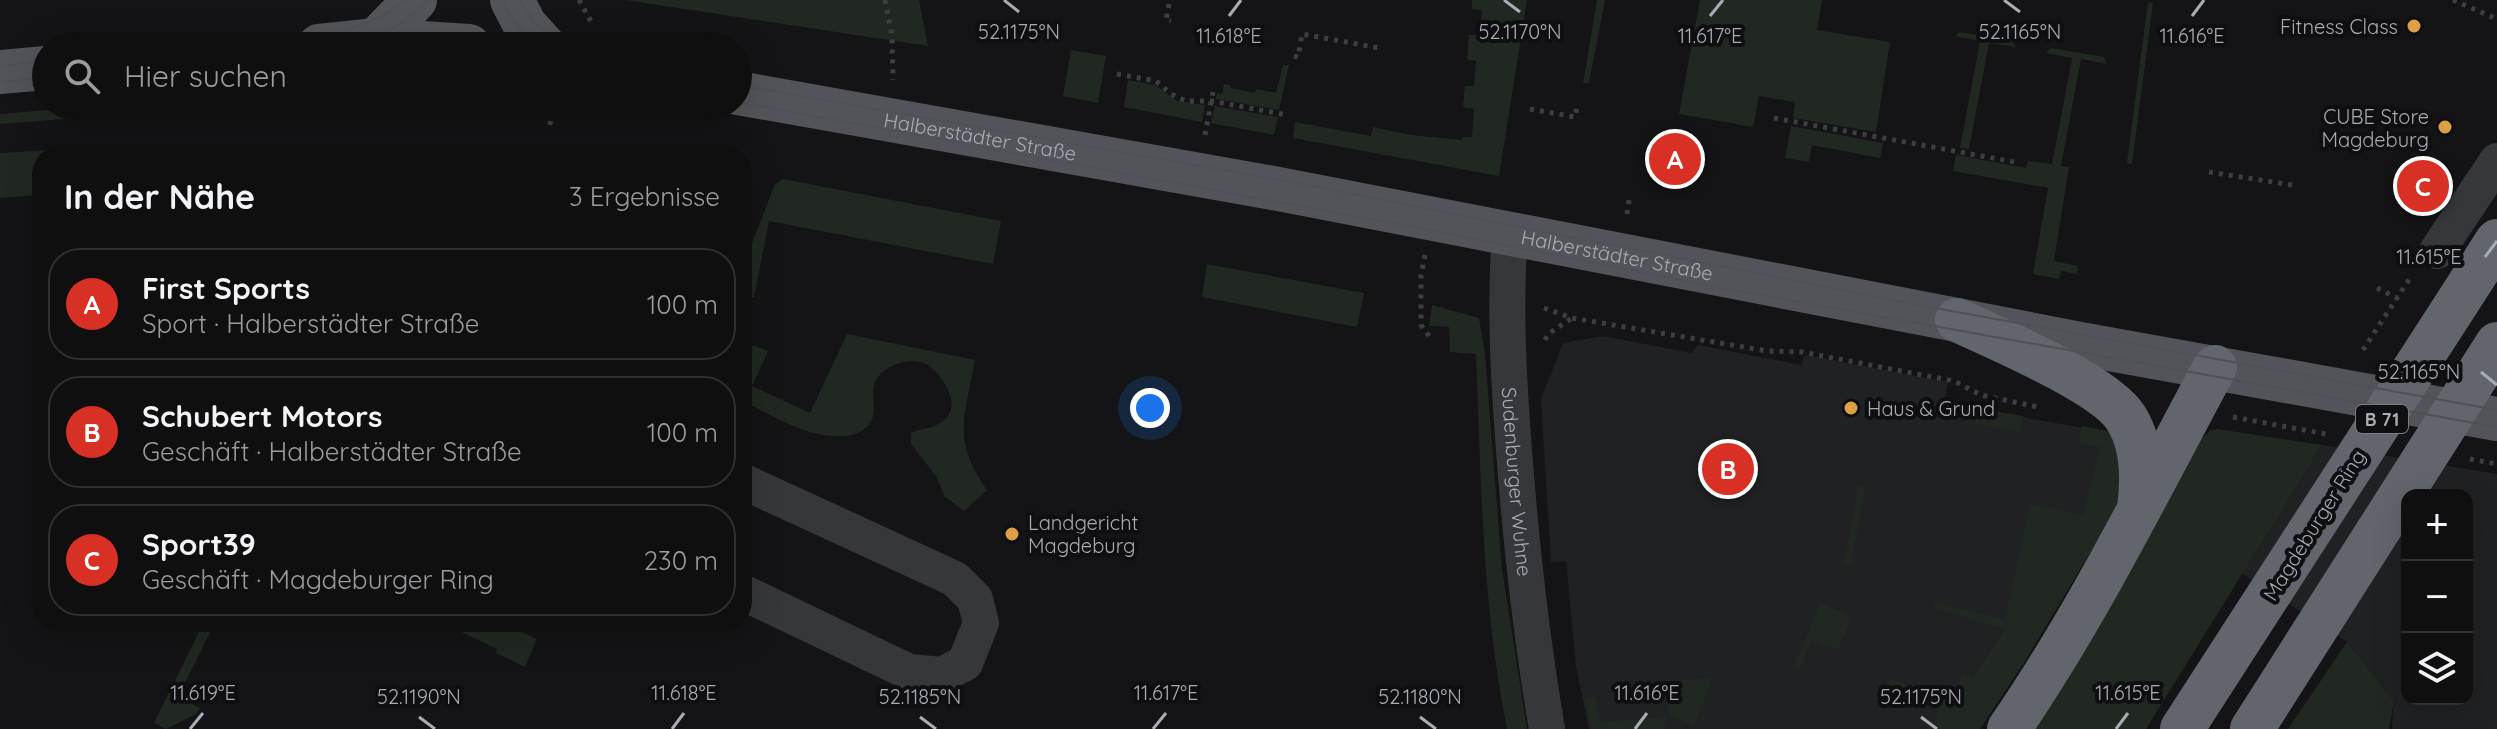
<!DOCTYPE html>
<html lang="de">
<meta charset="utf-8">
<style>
body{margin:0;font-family:Quicksand,sans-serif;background:#181819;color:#f1f3f6}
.controls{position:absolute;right:24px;bottom:24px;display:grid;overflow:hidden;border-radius:16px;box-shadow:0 8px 32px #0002}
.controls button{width:72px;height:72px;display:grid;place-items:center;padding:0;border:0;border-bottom:2px solid #2f2f30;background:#0f0f10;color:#f1f3f6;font:40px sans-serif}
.you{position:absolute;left:1150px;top:408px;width:28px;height:28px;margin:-20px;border:6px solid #fff;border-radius:50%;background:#1a73e8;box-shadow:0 0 0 12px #1a73e833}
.badge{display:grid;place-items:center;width:52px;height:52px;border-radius:50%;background:#d93025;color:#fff;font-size:26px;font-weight:700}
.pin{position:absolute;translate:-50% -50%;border:4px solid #fff;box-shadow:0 2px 8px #0006}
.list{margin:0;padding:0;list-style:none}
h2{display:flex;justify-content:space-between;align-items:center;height:104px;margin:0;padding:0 32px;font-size:34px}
h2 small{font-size:26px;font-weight:400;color:#9b9c9f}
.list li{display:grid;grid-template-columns:52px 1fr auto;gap:24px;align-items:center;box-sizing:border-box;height:112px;margin:0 16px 16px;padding:0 16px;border:2px solid #2f2f30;border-radius:32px}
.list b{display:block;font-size:30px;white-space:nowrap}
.list p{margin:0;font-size:26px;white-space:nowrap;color:#9b9c9f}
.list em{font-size:26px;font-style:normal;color:#9b9c9f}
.icon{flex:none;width:44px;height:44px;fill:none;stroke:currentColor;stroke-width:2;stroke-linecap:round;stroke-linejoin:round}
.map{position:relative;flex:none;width:2497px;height:729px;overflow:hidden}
.search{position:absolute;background:#0f0f10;box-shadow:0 8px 32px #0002;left:32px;top:32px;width:720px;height:88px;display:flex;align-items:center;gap:20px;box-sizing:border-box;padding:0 28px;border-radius:44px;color:#9b9c9f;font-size:30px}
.panel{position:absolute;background:#0f0f10;box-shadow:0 8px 32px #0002;left:32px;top:144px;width:720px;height:488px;border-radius:32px}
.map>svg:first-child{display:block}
</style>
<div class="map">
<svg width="2497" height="729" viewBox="0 0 2497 729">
<rect width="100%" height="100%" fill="#141416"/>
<g fill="#202123" fill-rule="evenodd">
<polygon points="1603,336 1691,353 1698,345 1802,365 1805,355 1948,382 1944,403 2105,432 2125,464 1943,729 1589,729 1576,667 1566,561 1551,562 1541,399 1563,343"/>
<path d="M2322,445L2497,474V729H2392L2394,701L2347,642L2241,573ZM2407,495H2467V699H2407Z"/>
</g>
<g fill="#212821">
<polygon points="628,0 919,0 928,46 632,1"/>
<polygon points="1472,0 1527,0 1499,176 1293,138 1295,122 1371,136 1373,127 1411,135 1462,140 1463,137 1472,137 1474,109 1466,108 1463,105 1465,86 1474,86 1476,61 1467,60 1469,35 1479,35 1482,10 1472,9"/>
<polygon points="1597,0 1605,0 1589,83 1583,83"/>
<polygon points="1700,0 1822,0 1817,30 1890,42 1876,132 1793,118 1795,102 1759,96 1753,127 1679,114"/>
<polygon points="2148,2 2153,3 2132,164 2127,163"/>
<polygon points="1959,32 2012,41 2016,47 1989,43 1969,149 1960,148 1980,41 1955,36"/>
<polygon points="2051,48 2104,57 2107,64 2081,59 2061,166 2069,167 2054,261 2078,266 2077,274 2061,271 2059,279 2033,274 2048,188 1953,171 1956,155 2026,168 2028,161 2052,164 2072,58 2046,53"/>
<polygon points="1071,50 1106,56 1098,103 1063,96"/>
<polygon points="1283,65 1289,65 1279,110 1216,99 1217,93 1222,94 1224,84 1230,85 1230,88 1255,93 1256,89 1276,93"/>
<polygon points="1128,80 1155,85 1177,101 1205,105 1202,122 1124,107"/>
<polygon points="96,106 227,106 0,124 0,114"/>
<polygon points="1215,106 1278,117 1274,135 1211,123"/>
<polygon points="1791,126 1883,143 1880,158 1812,145 1809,162 1785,158"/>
<polygon points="53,150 53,154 42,154 42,178 37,178 38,195 0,198 0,153"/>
<polygon points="783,179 1001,221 993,264 769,221 754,297 742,300 742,269 775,184"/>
<polygon points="1207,264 1364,293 1357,327 1202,297"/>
<path d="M1432,305L1479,318L1485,354L1502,569L1527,729H1507C1482,605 1481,480 1476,354L1450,352L1449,327L1429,326Z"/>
<path d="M847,334L975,360C965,417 951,440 987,490L964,511L945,497L936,476L911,444V433C919,429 927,429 935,426C956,417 955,398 943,381C940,376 932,367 926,364C909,356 879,367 874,385C871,397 877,411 871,421C867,430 855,435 846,436C813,439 781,421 753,406L742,413V370L753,345L768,351L752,386L810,413Z"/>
<polygon points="1978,408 2023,416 2021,432 1975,424"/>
<polygon points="2082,426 2113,432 2122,485 2114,513 2025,661 1980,729 1932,729 1940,705 1886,686 1889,678 1953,701 1962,675 1973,678 2005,630 1935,608 1933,602 2005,619 2030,504 2083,515 2100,447 2079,443"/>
<path d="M2217,429L2322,445L2146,729H2035C2096,637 2149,542 2197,443L2211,430Z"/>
<polygon points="1858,486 1865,487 1851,566 1844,564"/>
<polygon points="1820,603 1852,616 1838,650 1812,640 1800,669 1794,666"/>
<polygon points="204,622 215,622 178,697 200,708 196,714 166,729 154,723"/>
<polygon points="440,622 501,622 537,639 525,667 496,653 497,649"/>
<polygon points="2347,642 2394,701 2389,729 2288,729"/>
<polygon points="1713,678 1694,725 1669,715 1667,699 1676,697 1681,680"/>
<polygon points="1596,697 1600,722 1668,717 1663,729 1592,729 1585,699"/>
</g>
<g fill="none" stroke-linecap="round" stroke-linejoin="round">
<g stroke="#3c3e41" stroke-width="5" stroke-dasharray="4 6" stroke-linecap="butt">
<polyline points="579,0 593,25"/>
<polyline points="885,0 892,36 893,80"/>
<polyline points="2453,0 2497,19"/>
<polyline points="1169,4 1166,20 1171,21"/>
<polyline points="1294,56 1298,57 1302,34 1379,48"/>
<polyline points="1117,74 1156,81 1171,94 1186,101 1211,101 1287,115"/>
<polyline points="1530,109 1575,117 1577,106"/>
<polyline points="1774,118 2020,163"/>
<polyline points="550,125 552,106"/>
<polyline points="1205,135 1213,92"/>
<polyline points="2209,172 2292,185"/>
<polyline points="2403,204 2419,211"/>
<polyline points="1627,214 1630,194"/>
<polyline points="1425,255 1421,275 1421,325 1432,340"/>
<polyline points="2377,288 2397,298"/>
<polyline points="1544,308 1572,318 1767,351 1802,352 1954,381 1981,395 2038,407"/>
<polyline points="1545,340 1548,334 1572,318"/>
<polyline points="2363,350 2412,275"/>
<polyline points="2233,417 2326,434"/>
<polyline points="2470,459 2497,464"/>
</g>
<g stroke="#36373a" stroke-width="36">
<path id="s1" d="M1510,232C1504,309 1509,387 1515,463C1522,553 1532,641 1547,729"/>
<polyline points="2437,251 2497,161"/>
<polyline points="742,481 955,579 975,599 981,623 965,663 942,675 909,672 742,592"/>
</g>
<g stroke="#525459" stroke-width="44">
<polyline points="512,0 525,25 544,46"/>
<polyline points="376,40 415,0"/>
<polyline points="319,46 376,40 469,46"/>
<polyline points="0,72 46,68"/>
<path id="s2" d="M738,93L1273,188L2081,344L2497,419"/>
</g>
<g stroke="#62656b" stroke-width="44">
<path d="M1957,320C1996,338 2105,384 2126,418C2143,445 2143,478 2139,508"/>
<path d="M2009,729C2088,614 2149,489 2215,367"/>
<polyline points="2182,729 2497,241"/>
<polyline points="2252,729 2497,344"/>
</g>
<g stroke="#4f5155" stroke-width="2">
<polyline points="502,0 512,18 535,46"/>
<polyline points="520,0 534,22 564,46"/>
<polyline points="348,30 383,16 405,0"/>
<polyline points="383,34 400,24 428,0"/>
<path d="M216,46C317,37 419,27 520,46"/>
<polyline points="0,66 46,61"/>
<polyline points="0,82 46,78"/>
<polyline points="738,85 1275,179 1935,308 2497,410"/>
<polyline points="738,102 1430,230 1722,288 2497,427"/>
</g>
</g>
<path fill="none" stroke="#a8acb5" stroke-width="3" d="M1004,0L1019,12M1504,0L1520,12M2004,0L2020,12M1229,16L1241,0M1710,16L1723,0M2192,16L2204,0M2485,257L2497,241M2481,372L2497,385M419,717L435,729M920,717L936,729M1420,717L1436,729M1921,717L1937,729M190,729L203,713M672,729L684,713M1153,729L1166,713M1635,729L1647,713M2116,729L2128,713"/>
<g fill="#dea044" stroke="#0f0f11" stroke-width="3">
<circle cx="2414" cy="26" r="8"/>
<circle cx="2445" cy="127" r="8"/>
<circle cx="1851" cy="408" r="8"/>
<circle cx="1012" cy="534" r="8"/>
</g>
<g text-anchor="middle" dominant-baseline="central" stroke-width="8" stroke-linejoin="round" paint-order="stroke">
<rect fill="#0f0f11" stroke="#7a7d84" stroke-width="2" x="2356" y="405" width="52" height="28" rx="6"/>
<g font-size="18" font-weight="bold" fill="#a8acb5">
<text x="2382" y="419">B 71</text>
</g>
<g font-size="20" fill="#a8acb5" stroke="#0f0f11" text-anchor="end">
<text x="2398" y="26">Fitness Class</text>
<text x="2429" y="116">CUBE Store<tspan x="2429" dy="23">Magdeburg</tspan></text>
<text x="1867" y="408" text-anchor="start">Haus &amp; Grund</text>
<text x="1028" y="522" text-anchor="start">Landgericht<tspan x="1028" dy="23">Magdeburg</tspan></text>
</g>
<g font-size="20" fill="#a8acb5" stroke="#0f0f11">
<text stroke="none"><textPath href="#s2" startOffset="246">Halberstädter Straße</textPath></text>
<text stroke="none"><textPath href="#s2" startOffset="894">Halberstädter Straße</textPath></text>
<text stroke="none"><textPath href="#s1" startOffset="250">Sudenburger Wuhne</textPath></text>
<text transform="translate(2314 525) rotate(-58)">Magdeburger Ring</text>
</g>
</g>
<g font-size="20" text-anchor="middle" fill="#a8acb5" stroke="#0f0f11" stroke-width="8" stroke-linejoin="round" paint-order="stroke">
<text x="1019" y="39">52.1175°N</text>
<text x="1520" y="39">52.1170°N</text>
<text x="2020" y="39">52.1165°N</text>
<text x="1229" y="43">11.618°E</text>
<text x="1710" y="43">11.617°E</text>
<text x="2192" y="43">11.616°E</text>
<text x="2429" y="264">11.615°E</text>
<text x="2419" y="379">52.1165°N</text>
<text x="203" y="700">11.619°E</text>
<text x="684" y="700">11.618°E</text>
<text x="1166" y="700">11.617°E</text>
<text x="1647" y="700">11.616°E</text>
<text x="2128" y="700">11.615°E</text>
<text x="419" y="704">52.1190°N</text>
<text x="920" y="704">52.1185°N</text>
<text x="1420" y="704">52.1180°N</text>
<text x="1921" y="704">52.1175°N</text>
</g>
</svg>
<div class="controls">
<button>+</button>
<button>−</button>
<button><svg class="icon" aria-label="layers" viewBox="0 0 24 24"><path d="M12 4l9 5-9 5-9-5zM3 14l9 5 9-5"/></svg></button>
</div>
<div class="you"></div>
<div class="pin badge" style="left:1675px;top:159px">A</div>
<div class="pin badge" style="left:1728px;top:469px">B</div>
<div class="pin badge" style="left:2423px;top:186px">C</div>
<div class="search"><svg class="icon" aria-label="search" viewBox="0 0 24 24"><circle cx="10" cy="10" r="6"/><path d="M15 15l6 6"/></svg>Hier suchen</div>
<section class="panel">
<h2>In der Nähe<small>3 Ergebnisse</small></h2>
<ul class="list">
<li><span class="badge">A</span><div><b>First Sports</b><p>Sport · Halberstädter Straße</p></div><em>100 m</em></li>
<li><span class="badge">B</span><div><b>Schubert Motors</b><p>Geschäft · Halberstädter Straße</p></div><em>100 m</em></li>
<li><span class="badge">C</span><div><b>Sport39</b><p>Geschäft · Magdeburger Ring</p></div><em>230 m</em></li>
</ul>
</section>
</div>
